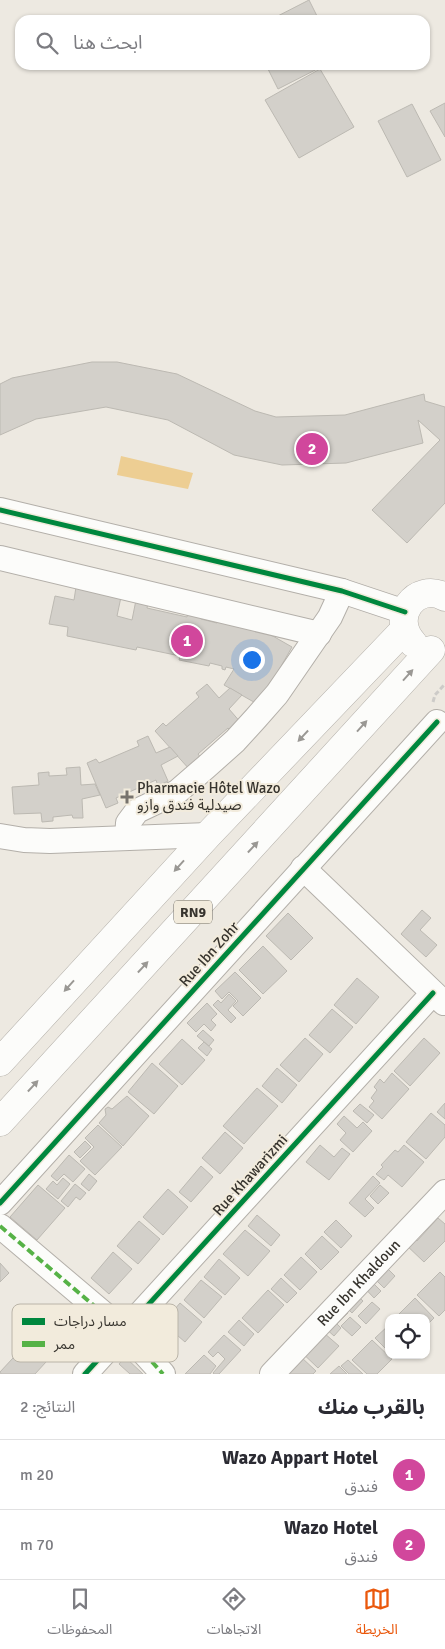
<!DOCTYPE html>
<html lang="ar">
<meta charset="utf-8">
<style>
body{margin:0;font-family:Signika,"Noto Sans Arabic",sans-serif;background:#f2f2f3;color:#2b2b33;direction:rtl}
.controls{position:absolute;right:15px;bottom:15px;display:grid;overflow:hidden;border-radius:10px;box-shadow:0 1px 4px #0004}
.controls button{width:45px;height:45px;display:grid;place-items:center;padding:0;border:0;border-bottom:1px solid #e1e1e2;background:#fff;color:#2b2b33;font:25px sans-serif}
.you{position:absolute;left:251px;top:659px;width:18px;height:18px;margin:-12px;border:4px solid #fff;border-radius:50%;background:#1a73e8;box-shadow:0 0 0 8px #1a73e833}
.badge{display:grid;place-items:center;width:32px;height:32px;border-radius:50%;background:#ea580c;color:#fff;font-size:16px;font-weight:700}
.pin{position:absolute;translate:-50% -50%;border:2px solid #fff;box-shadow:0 1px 5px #0006}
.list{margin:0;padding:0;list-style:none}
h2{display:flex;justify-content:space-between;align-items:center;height:65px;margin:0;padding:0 20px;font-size:21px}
h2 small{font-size:16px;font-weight:400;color:#7c7c81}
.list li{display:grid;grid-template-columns:32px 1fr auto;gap:15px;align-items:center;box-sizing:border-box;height:70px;padding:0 20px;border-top:1px solid #e1e1e2}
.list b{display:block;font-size:19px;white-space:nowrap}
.list p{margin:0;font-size:16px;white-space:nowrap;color:#7c7c81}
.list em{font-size:16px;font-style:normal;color:#7c7c81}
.icon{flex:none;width:28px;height:28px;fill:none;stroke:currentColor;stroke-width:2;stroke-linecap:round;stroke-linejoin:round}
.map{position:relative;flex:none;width:445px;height:1374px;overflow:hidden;direction:ltr}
.search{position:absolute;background:#fff;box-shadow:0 1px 4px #0004;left:15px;right:15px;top:15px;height:55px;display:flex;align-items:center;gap:12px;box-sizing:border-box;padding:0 18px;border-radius:15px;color:#7c7c81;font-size:19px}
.sheet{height:205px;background:#fff}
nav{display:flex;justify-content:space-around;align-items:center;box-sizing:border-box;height:70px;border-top:1px solid #e1e1e2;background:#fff;font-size:14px;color:#7c7c81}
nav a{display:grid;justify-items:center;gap:2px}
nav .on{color:#ea580c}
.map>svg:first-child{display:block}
</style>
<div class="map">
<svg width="445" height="1374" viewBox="0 0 445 1374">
<rect width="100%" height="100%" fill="#ede9e1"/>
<polygon fill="#edce93" points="121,456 193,473 188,489 117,475"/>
<g fill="#d3d0ca" stroke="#bcb9b2">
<polygon points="309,0 319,20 270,20"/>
<polygon points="266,65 325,65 278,89"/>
<polygon points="320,69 354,127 299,158 265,100"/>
<polygon points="445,103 445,137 430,111"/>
<polygon points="412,104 441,160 407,177 378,121"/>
<polygon points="92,362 117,362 177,374 255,411 276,417 345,415 424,394 425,401 445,407 445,503 407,543 372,510 440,440 418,420 423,443 346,463 282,465 234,455 168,420 106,407 36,419 0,435 0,384 12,378"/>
<polygon points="76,587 121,597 117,616 132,620 136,600 148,603 147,608 187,617 188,612 202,615 201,619 217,623 218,619 257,627 292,647 259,705 224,685 234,669 226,667 225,670 222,669 222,666 210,663 209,666 179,660 180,656 137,647 136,650 67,636 68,627 49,624 55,596 74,600"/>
<polygon points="207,684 219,698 230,688 242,695 229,709 242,724 232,733 228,728 198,754 202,759 190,770 155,731 163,723 166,726 199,697 196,693"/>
<polygon points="148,736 156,753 170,747 178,756 161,765 168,781 158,786 156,780 116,798 118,803 106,808 87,763 96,759 99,763 139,746 137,741"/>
<polygon points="80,767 81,785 95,784 100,795 82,799 83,818 73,818 72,815 53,817 53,821 42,822 41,813 14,814 12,787 39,785 38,773 49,772 49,776 67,775 66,768"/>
<polygon points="422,910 431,918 420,930 437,945 426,957 401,934"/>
<polygon points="288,913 313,938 291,960 266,936"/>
<polygon points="263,946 287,971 263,994 239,970"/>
<polygon points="235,972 261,998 243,1016 233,1006 238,1001 229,992 222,999 215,991"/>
<polygon points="357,978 379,997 356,1024 334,1005"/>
<polygon points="229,994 236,1001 228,1010 236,1018 231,1023 213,1005 218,1000 221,1003"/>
<polygon points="207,1003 217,1014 211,1020 216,1025 211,1031 204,1024 196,1032 187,1023"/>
<polygon points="332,1009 353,1027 330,1053 309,1035"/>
<polygon points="203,1030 214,1040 209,1046 197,1036"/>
<polygon points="305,1038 323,1054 299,1082 280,1065"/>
<polygon points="424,1038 440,1053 410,1086 394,1071"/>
<polygon points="182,1039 205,1060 182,1085 159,1064"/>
<polygon points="204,1042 212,1049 207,1056 198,1048"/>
<polygon points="152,1063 178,1086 154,1114 128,1092"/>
<polygon points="277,1068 297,1085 282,1103 262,1086"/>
<polygon points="392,1073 409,1089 382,1119 369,1107 374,1101 371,1098 377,1090 374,1087 380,1079 384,1083"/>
<polygon points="257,1088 278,1106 244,1144 223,1126"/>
<polygon points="127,1096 149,1116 123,1146 99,1123 106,1115 105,1109 108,1107 112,1109"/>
<polygon points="445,1103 445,1119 437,1112"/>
<polygon points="360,1104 374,1115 367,1123 353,1111"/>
<polygon points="431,1113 445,1125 445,1137 426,1159 406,1142"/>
<polygon points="344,1116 357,1128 363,1122 372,1131 353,1152 340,1140 346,1133 337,1124"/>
<polygon points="98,1125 122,1147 95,1175 80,1161 94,1147 85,1138"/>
<polygon points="225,1132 243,1148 220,1174 202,1158"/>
<polygon points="85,1141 91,1147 80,1158 74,1152"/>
<polygon points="320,1145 334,1157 342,1148 350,1154 329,1180 306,1162"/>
<polygon points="404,1145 424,1162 402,1187 388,1175 384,1180 376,1174 383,1167 381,1165 395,1150 398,1152"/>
<polygon points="69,1155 85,1169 73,1182 64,1174 57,1181 51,1176"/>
<polygon points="201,1166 213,1177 191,1202 179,1192"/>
<polygon points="89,1174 97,1181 89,1191 81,1184"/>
<polygon points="373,1176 380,1183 365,1199 374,1208 365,1217 349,1203"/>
<polygon points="63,1178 70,1184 58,1199 46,1189 53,1181 57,1185"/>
<polygon points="75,1184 86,1193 80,1200 76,1197 68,1207 61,1201"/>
<polygon points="38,1185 65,1208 37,1240 10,1217"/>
<polygon points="380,1185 389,1193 378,1204 370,1196"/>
<polygon points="168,1189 188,1207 163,1235 143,1217"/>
<polygon points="257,1215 280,1235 271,1246 248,1226"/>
<polygon points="438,1218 445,1224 445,1241 424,1262 403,1242 410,1235 417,1241"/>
<polygon points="336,1220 352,1236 341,1248 324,1232"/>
<polygon points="139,1221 160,1239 138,1264 117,1246"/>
<polygon points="245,1230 270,1251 248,1276 223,1254"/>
<polygon points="322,1236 339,1252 321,1270 305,1254"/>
<polygon points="113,1252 132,1269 109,1294 91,1278"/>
<polygon points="301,1257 317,1272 300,1290 284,1275"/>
<polygon points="219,1259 240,1278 225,1295 204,1277"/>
<polygon points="0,1263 9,1273 0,1282"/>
<polygon points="382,1263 395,1276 384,1288 370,1274"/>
<polygon points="440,1272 445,1277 445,1310 439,1316 417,1295"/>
<polygon points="367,1277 381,1291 374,1298 360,1283"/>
<polygon points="281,1278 297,1293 287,1303 271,1289"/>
<polygon points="201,1280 222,1297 204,1318 184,1300"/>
<polygon points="268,1290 284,1305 258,1333 242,1318"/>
<polygon points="354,1292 363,1301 352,1313 343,1304"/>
<polygon points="415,1298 434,1318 426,1326 426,1318 396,1317"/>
<polygon points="372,1302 380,1309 366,1324 358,1316"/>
<polygon points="180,1303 202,1322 185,1342 163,1323"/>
<polygon points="343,1308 348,1313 337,1324 341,1328 334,1336 324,1327"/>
<polygon points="350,1317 361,1327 352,1336 341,1326"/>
<polygon points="239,1320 254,1334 244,1346 228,1332"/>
<polygon points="389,1325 389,1352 375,1338"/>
<polygon points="324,1333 339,1346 318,1368 297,1348"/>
<polygon points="224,1335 241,1350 219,1374 214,1374 213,1373 225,1359 218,1352 213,1357 208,1352"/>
<polygon points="372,1340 392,1359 377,1374 367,1374 352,1360"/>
<polygon points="26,1344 46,1362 35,1374 1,1374 0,1372"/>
<polygon points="204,1355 216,1366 210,1374 185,1374"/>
<polygon points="125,1357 143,1374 130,1374 119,1364"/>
<polygon points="301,1357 316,1371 313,1374 286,1374"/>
<polygon points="348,1360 363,1374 349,1374 341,1366"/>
<polygon points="339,1366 347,1374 330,1374"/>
</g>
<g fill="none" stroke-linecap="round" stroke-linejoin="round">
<defs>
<g id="minor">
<polyline points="0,510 342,591 405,612"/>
<polyline points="0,558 319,634"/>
<polyline points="0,836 24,840 50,841 208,835"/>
<polyline points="127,838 128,823 137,811 177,792 206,767 235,741 256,718 277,694 330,617 342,591"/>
<polyline points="303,868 444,1003"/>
<polyline points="0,1203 437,722"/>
<polyline points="0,1226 124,1331 163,1374"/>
<polyline points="85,1374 433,993"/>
<path id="s1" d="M272,1374L445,1192"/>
</g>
<g id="major">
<path d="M413,643C389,617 416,581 445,597"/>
<polyline points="0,1062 208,835 404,630"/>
<polyline points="0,1122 431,650"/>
</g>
</defs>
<use href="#minor" stroke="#b3afa9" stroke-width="26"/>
<use href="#major" stroke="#b3afa9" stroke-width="29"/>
<polyline stroke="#cdcbc8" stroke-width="3" stroke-dasharray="5 2.5" stroke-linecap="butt" points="433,702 435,695 445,684"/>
<use href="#minor" stroke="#fcfcfa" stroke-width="24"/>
<use href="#major" stroke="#fcfcfa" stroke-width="28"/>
<polyline stroke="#56b246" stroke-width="4" stroke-dasharray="8 4" stroke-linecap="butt" points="0,1226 124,1331 163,1374"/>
<defs>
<g id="cycleway">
<polyline points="0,510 342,591 405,612"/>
<polyline points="0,1203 437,722"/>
<polyline points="85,1374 433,993"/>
</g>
</defs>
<use href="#cycleway" stroke="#f2ebdc" stroke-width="8"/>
<use href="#cycleway" stroke="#00873e" stroke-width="5"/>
</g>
<defs><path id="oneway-solid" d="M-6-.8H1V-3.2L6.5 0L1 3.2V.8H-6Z" transform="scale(1.25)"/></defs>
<g fill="#9a9894">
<use href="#oneway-solid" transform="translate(408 675) rotate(-48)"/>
<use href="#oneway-solid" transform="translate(362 726) rotate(-48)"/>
<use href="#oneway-solid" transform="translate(303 736) rotate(133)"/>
<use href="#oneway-solid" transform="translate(253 847) rotate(-47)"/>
<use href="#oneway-solid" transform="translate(179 866) rotate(132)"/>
<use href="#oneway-solid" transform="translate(143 967) rotate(-47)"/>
<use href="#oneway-solid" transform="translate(69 986) rotate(132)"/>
<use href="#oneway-solid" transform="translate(33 1086) rotate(-47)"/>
</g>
<path fill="#77736d" stroke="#f2ebdc" stroke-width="2" d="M124.5 789.5h5v5h5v5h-5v5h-5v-5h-5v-5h5z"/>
<g text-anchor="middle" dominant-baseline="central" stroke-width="4" stroke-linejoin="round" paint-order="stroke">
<rect fill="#f2ebdc" stroke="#6f6b62" stroke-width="1" x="174" y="900.5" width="38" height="23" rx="4"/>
<g font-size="14" font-weight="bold" fill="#37342e">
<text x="193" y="912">RN9</text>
</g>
<g font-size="15" fill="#37342e" stroke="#f2ebdc" text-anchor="start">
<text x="137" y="788">Pharmacie Hôtel Wazo<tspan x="137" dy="17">صيدلية فندق وازو</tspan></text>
</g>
<g font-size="15" fill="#37342e" stroke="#f2ebdc">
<text transform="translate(209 954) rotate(-48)">Rue Ibn Zohr</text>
<text transform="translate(250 1175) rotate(-48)">Rue Khawarizmi</text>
<text stroke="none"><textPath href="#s1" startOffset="126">Rue Ibn Khaldoun</textPath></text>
</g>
</g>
<rect x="12" y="1304" width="166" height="58" rx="8" fill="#f2ebdc" stroke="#bab4a8" stroke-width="1"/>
<rect x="22" y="1318" width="23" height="7" fill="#00873e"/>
<rect x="22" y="1341" width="23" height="6" fill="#56b246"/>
<g font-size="14" fill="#37342e">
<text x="54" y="1326">مسار دراجات</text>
<text x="54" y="1349">ممر</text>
</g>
</svg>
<div class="controls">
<button><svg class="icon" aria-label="locate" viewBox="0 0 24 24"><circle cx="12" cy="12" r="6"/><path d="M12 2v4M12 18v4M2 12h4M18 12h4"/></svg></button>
</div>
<div class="you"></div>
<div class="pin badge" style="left:187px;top:641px;background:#d1479c">1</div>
<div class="pin badge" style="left:312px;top:449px;background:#d1479c">2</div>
<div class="search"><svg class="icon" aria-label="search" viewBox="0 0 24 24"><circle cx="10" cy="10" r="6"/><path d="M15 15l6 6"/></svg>ابحث هنا</div>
</div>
<section class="sheet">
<h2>بالقرب منك<small>النتائج: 2</small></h2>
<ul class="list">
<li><span class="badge" style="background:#d1479c">1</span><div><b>Wazo Appart Hotel</b><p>فندق</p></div><em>20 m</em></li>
<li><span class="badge" style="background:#d1479c">2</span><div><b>Wazo Hotel</b><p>فندق</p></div><em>70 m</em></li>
</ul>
</section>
<nav>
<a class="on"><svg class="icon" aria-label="map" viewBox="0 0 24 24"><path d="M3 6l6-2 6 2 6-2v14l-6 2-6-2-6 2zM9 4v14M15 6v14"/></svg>الخريطة</a>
<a><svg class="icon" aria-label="directions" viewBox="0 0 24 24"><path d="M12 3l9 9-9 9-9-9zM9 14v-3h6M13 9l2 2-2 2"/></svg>الاتجاهات</a>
<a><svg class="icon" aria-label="saved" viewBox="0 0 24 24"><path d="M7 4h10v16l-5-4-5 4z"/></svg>المحفوظات</a>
</nav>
